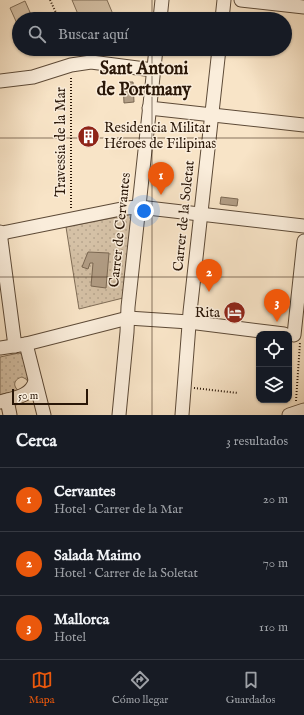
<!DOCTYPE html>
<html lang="es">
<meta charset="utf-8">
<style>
body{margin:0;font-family:"IM FELL English",serif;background:#20242c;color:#f1f3f6}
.controls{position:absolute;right:12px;bottom:12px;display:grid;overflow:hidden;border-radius:8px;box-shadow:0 1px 3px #0004}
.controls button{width:36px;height:36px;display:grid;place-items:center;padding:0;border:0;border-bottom:1px solid #363941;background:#171b24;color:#f1f3f6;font:20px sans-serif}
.scale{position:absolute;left:12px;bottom:10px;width:76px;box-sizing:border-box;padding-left:4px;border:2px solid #291607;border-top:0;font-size:11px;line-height:14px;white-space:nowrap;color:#291607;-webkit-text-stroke:3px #faeddb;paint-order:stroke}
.you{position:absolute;left:144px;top:211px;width:14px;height:14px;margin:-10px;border:3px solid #fff;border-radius:50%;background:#1a73e8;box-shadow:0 0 0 6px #1a73e833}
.badge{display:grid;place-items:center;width:26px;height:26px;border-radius:50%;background:#ea580c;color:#fff;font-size:13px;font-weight:700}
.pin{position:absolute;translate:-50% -33px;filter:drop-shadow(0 1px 2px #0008)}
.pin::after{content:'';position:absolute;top:21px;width:14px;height:12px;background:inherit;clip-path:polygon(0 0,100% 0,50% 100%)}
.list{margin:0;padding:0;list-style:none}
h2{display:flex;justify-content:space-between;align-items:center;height:52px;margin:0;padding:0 16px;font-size:17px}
h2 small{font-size:13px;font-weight:400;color:#9ea1a6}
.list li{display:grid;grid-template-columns:26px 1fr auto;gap:12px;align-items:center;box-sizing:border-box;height:64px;padding:0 16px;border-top:1px solid #363941}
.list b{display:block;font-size:15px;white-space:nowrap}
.list p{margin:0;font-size:13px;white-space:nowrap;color:#9ea1a6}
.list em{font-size:13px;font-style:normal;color:#9ea1a6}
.icon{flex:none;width:22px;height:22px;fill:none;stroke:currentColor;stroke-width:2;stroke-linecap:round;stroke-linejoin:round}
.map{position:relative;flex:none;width:304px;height:415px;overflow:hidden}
.search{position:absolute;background:#171b24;box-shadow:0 1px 3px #0004;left:12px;right:12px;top:12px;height:44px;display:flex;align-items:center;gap:10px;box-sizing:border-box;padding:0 14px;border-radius:22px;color:#9ea1a6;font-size:15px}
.sheet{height:244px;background:#171b24}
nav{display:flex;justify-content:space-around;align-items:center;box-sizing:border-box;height:56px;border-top:1px solid #363941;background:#171b24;font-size:11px;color:#9ea1a6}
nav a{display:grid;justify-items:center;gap:2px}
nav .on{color:#ea580c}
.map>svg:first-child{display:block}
</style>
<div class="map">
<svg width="304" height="415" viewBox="0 0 304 415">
<defs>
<pattern id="park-dots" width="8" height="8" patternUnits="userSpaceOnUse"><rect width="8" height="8" fill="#d5c1a6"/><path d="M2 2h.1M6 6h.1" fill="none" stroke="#b7a58d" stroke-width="1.8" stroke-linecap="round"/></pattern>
</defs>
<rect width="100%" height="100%" fill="#f8e4c7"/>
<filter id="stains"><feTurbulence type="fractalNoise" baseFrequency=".005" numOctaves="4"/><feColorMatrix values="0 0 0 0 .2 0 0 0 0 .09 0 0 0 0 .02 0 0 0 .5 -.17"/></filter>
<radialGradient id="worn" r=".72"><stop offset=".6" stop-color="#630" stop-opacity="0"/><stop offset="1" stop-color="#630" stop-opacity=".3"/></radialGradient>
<g fill="url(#park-dots)" stroke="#7f6c56" fill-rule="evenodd">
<polygon points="132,214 123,298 79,309 66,227"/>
<path d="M19,353L24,355L30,387L0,398V357ZM22,377L26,379L29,383L19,391C12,386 14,379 22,377Z"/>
</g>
<g fill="#d5c1a6" stroke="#7f6c56">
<polygon points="72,0 107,0 115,19 80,19"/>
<polygon points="25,1 33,19 19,19 19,28 10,8"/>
</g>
<g fill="#b29e86" stroke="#7b6853">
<polygon points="123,82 133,82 134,102 124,103"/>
<polygon points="221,197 238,199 237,206 220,204"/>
<polygon points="88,252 109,253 106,288 91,286 93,263 90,263 88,269 82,267"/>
</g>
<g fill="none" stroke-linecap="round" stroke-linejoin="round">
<defs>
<g id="minor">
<polyline points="241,0 304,7"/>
<polyline points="160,19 162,0"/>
<polyline points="222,19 224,0"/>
<polyline points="0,81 33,77 71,65 91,62 153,70"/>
<polyline points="149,108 304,125"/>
<polyline points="0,232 15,346"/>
<polyline points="0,234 7,232 126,208 139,207 304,226"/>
<polyline points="294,335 304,241"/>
<polyline points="26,344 44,415"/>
<polyline points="0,348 26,344 128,318 189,322 284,334"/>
<polyline points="7,400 10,415"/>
<path d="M0,402C13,398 31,397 35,381"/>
<polyline points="119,415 127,332 128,307 156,49"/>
<polyline points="182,415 190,312 219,49"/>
<polyline points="289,415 304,410"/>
</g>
</defs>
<use href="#minor" stroke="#5d4a37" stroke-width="15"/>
<g stroke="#291607" stroke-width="2" stroke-dasharray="1 2" stroke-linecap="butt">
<polyline points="50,0 59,19"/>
<polyline points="71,208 71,77"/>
<polyline points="194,388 238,393"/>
<polyline points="296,401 300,343"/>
</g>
<use href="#minor" stroke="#faeddb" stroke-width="13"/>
</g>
<path fill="none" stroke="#291607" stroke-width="1" stroke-opacity="0.55" d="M152,0V19M152,49V415M0,138H304M0,277H304"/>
<defs>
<symbol id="building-disc" viewBox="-11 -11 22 22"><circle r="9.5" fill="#8f2418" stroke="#faeddb"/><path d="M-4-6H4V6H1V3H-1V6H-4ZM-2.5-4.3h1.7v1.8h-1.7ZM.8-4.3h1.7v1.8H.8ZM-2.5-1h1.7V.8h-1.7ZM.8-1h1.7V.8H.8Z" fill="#fff"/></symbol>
<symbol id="hotel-disc" viewBox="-11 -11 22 22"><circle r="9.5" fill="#8f2418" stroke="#faeddb"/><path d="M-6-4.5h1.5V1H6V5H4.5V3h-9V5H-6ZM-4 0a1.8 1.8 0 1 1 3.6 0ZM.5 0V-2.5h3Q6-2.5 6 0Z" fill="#fff"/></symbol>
</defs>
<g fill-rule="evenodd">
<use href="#building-disc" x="76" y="124" width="25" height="25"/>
<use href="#hotel-disc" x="222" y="300" width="25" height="25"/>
</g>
<g text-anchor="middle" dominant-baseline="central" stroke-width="3" stroke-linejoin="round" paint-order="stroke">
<g font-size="14" fill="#291607" stroke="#faeddb" text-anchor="start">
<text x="104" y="128">Residencia Militar<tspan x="104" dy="16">Héroes de Filipinas</tspan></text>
<text x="220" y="313" text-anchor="end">Rita</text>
</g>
<g font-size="14" fill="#291607" stroke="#faeddb">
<text transform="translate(61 142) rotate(-90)">Travessia de la Mar</text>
<text transform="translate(184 216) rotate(-84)">Carrer de la Soletat</text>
<text transform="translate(120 230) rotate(-84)">Carrer de Cervantes</text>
</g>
<g font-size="18" font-weight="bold" fill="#291607" stroke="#faeddb">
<text x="144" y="69">Sant Antoni<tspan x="144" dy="21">de Portmany</tspan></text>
</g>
</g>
<rect width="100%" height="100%" filter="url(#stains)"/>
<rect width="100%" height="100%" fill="url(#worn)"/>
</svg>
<div class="controls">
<button><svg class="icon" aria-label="locate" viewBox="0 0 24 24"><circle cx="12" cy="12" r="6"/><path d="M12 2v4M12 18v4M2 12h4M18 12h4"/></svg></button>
<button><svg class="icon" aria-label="layers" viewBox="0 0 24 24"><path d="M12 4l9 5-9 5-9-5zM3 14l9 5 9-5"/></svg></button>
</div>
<div class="scale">50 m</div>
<div class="you"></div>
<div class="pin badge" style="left:161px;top:195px">1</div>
<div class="pin badge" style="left:209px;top:292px">2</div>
<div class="pin badge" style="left:277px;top:322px">3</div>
<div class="search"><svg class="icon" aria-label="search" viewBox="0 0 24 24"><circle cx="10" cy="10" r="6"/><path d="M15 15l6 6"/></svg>Buscar aquí</div>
</div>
<section class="sheet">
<h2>Cerca<small>3 resultados</small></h2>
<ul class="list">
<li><span class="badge">1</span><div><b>Cervantes</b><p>Hotel · Carrer de la Mar</p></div><em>20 m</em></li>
<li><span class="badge">2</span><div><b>Salada Maimo</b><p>Hotel · Carrer de la Soletat</p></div><em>70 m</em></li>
<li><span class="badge">3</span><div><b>Mallorca</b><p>Hotel</p></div><em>110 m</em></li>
</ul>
</section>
<nav>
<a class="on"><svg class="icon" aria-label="map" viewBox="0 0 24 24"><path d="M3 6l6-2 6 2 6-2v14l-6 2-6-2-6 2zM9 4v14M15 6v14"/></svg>Mapa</a>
<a><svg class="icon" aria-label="directions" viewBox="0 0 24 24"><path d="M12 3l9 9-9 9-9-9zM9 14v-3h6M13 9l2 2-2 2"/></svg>Cómo llegar</a>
<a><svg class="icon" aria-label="saved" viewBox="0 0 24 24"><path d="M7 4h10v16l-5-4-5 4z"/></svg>Guardados</a>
</nav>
